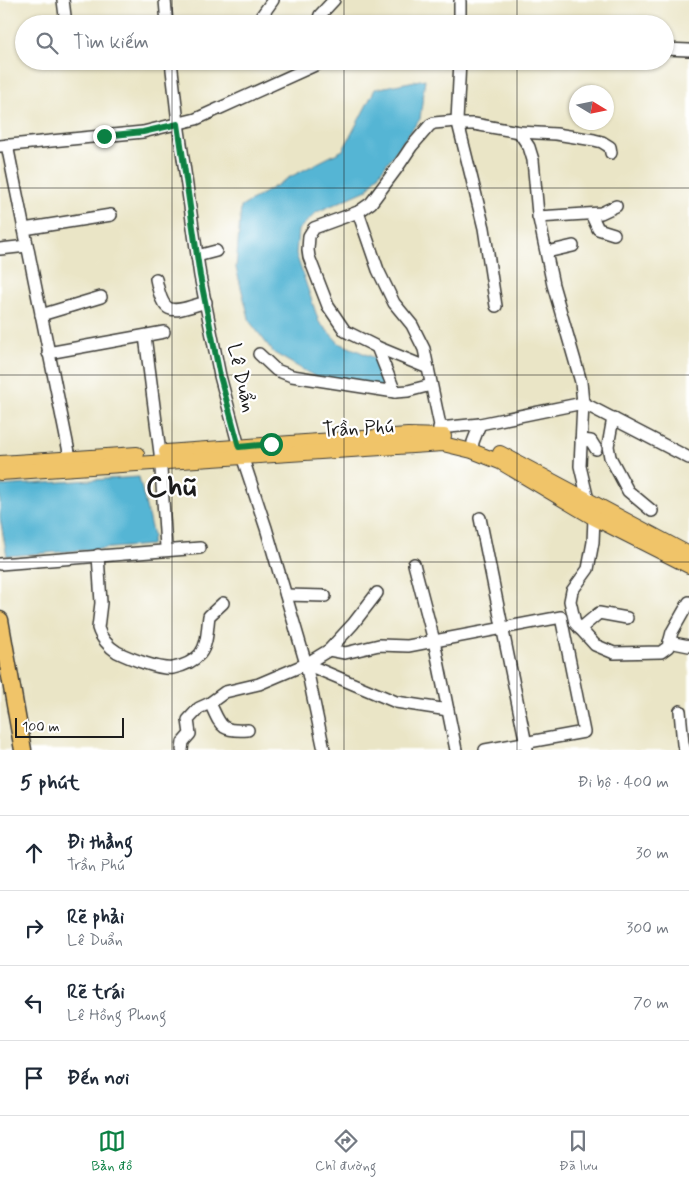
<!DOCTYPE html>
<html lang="vi">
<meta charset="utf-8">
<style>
body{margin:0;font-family:Mynerve,sans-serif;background:#f6f6f7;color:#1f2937}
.compass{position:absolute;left:569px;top:85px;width:45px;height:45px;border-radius:50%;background:#fff;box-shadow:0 1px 4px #0004;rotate:100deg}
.scale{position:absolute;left:15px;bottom:12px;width:109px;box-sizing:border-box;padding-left:5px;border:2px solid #1c1c1c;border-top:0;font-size:14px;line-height:18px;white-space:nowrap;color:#1c1c1c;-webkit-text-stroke:4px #fff;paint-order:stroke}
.stop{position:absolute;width:15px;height:15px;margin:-11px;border:4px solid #0b8043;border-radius:50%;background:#fff}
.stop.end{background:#0b8043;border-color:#fff;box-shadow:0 1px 5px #0008}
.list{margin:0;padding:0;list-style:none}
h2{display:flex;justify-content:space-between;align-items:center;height:65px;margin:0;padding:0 20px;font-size:21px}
h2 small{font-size:16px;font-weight:400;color:#747a83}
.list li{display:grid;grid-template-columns:32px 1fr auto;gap:15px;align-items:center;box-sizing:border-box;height:75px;padding:0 20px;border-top:1px solid #e0e1e3}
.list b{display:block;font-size:19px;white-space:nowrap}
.list p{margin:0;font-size:16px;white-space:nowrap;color:#747a83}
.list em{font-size:16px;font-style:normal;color:#747a83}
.icon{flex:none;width:28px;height:28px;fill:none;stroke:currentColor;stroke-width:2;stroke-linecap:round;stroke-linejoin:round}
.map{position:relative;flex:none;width:689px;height:750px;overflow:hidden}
.search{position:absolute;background:#fff;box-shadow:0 1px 4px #0004;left:15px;right:15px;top:15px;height:55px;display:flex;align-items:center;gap:12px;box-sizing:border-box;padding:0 18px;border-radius:28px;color:#747a83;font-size:19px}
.sheet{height:365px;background:#fff}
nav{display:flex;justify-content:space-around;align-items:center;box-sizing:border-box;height:70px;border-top:1px solid #e0e1e3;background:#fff;font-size:14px;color:#747a83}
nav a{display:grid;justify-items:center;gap:2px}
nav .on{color:#0b8043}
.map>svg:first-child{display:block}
</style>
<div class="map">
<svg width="689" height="750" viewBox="0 0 689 750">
<rect width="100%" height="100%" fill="#fff"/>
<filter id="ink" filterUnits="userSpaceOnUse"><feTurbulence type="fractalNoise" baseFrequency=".02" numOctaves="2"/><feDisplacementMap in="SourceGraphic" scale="10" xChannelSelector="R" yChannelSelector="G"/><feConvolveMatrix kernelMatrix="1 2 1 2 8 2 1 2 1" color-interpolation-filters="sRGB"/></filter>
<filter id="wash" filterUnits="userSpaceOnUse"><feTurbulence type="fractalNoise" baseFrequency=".0096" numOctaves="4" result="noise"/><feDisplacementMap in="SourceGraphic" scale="20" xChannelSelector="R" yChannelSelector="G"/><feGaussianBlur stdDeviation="1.12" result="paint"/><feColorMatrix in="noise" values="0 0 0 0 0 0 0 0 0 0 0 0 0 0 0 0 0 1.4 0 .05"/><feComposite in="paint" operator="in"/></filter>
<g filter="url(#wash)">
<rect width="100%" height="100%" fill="#eae5c6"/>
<g fill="#55b5d4" stroke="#386878">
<polygon points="425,79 420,119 367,190 317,212 298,230 296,254 319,322 339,343 375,358 380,363 386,380 382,387 314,376 274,353 250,322 236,268 241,207 290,177 343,150 375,89"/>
<polygon points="139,477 153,536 151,545 7,556 0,518 0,486"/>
</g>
</g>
<g filter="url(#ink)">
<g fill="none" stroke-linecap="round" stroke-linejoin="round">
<defs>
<g id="minor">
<polyline points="63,0 66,24"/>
<polyline points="165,0 167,24"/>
<polyline points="253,24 258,21 273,0"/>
<polyline points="317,24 320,15 334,0"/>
<polyline points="460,24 460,1"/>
<polyline points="665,49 689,50"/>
<polyline points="171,61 178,123 200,276 220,376 239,447 266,528 306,664 324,750"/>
<polyline points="457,121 460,61"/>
<polyline points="458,123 484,228 496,306"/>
<polyline points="519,132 556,134 594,140 602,142 610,147 611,153"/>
<polyline points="7,145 72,467"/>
<polyline points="0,146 143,132 196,119 324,61"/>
<polyline points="358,212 378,270 394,303 412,325 424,349 442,435"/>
<polyline points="592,216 598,229 614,234"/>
<polyline points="538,217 601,213 616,206"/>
<polyline points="24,229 111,215"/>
<polyline points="0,249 27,246"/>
<polyline points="547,252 573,246"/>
<polyline points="197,256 216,251"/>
<path d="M156,279C164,319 172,312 206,302"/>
<polyline points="41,315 101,297"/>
<polyline points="145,336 160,453 166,547"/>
<polyline points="377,347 395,392"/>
<polyline points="48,353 164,332"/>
<polyline points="259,354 276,370 292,376 395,392 408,391 431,385"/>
<polyline points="428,368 377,347 345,331 328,306 309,257 308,250 309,236 314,228 358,212 371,203 397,168 411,147 430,125 434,123 457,121 460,124 474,124 519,132 529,147 533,160 538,214 553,285 581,382 583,403 580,466 588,500"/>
<polyline points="613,418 608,446 610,457 628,491 652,511"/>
<polyline points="439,428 480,424 583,403 689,458"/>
<polyline points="581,440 591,441 596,449"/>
<polyline points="472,451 473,442 480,424"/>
<polyline points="480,518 527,749"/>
<polyline points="594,518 593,542 588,569 572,591 570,601 575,623 595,645 614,653 661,652 668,647 672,632 689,602"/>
<path d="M98,555L101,603L98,628C101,638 109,647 117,652C129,658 160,670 173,668C183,666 194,661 200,654C208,644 207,629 209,616L223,603"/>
<polyline points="0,564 200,548"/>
<polyline points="414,564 434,641 456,750"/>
<polyline points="286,595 325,596"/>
<polyline points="580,629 599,613 627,618"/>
<polyline points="669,642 689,646"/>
<polyline points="329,650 345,653 379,645 408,646 561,617 584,732 485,750"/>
<polyline points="306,664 329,650 353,624 377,593"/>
<path d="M210,703C221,726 220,732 248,730"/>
<polyline points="680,711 683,744 685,750"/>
<polyline points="182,750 183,742 190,734 188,720 199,708 210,703 225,692 259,684 306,664 396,702 448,710"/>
</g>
<g id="major">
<polyline points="166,452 319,441 408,435 444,436"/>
<polyline points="500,453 689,554"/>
<polyline points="0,463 137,454"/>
<polyline points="0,473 443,444 472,451 500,462 594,518 689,566"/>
</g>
<polyline id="highway" points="0,620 23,750"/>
</defs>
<use href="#minor" stroke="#3b3a36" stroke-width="14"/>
<use href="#major" stroke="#3b3a36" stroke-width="16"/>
<use href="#highway" stroke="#3b3a36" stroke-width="19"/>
<use href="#minor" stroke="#fff" stroke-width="11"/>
<use href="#major" stroke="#f0c469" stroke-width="14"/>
<use href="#highway" stroke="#f0c469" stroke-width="16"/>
</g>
</g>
<g fill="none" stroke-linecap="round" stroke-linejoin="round" filter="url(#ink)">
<polyline stroke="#0b8043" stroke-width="6" points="104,136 143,132 178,124 200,276 220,376 239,447 271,444"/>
</g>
<path fill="none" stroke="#1c1c1c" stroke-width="1" stroke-opacity="0.55" d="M172,0V24M344,0V24M517,0V24M172,61V750M344,61V750M517,61V750M0,188H689M0,375H689M0,562H689"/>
<g text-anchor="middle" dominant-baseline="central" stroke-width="4.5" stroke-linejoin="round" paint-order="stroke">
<g font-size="20" fill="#1c1c1c" stroke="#fff">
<text transform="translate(241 378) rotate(77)">Lê Duẩn</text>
<text transform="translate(358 429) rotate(-3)">Trần Phú</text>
</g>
<g font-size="30" font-weight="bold" fill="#1c1c1c" stroke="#fff">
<text x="171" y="487">Chũ</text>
</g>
</g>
</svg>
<svg class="compass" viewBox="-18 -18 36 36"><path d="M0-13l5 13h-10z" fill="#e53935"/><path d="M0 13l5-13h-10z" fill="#747a83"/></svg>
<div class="scale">100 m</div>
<div class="stop" style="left:271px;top:444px"></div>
<div class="stop end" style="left:104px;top:136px"></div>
<div class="search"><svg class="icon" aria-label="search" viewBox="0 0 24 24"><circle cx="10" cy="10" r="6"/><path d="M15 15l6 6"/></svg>Tìm kiếm</div>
</div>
<section class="sheet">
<h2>5 phút<small>Đi bộ · 400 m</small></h2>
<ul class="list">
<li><svg class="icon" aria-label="ahead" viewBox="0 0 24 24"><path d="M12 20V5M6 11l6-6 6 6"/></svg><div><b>Đi thẳng</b><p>Trần Phú</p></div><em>30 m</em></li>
<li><svg class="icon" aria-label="right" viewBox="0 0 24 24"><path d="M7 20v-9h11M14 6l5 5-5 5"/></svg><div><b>Rẽ phải</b><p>Lê Duẩn</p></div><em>300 m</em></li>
<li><svg class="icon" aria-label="left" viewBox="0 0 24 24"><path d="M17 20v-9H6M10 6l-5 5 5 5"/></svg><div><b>Rẽ trái</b><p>Lê Hồng Phong</p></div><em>70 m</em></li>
<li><svg class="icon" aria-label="arrive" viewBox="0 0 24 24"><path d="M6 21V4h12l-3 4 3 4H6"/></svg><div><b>Đến nơi</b></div></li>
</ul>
</section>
<nav>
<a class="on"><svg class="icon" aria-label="map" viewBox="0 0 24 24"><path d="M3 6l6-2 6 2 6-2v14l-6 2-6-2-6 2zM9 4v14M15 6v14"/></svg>Bản đồ</a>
<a><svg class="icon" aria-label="directions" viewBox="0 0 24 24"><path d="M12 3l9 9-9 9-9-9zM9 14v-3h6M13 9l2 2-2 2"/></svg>Chỉ đường</a>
<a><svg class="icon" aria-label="saved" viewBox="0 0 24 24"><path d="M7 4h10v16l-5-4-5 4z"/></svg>Đã lưu</a>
</nav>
